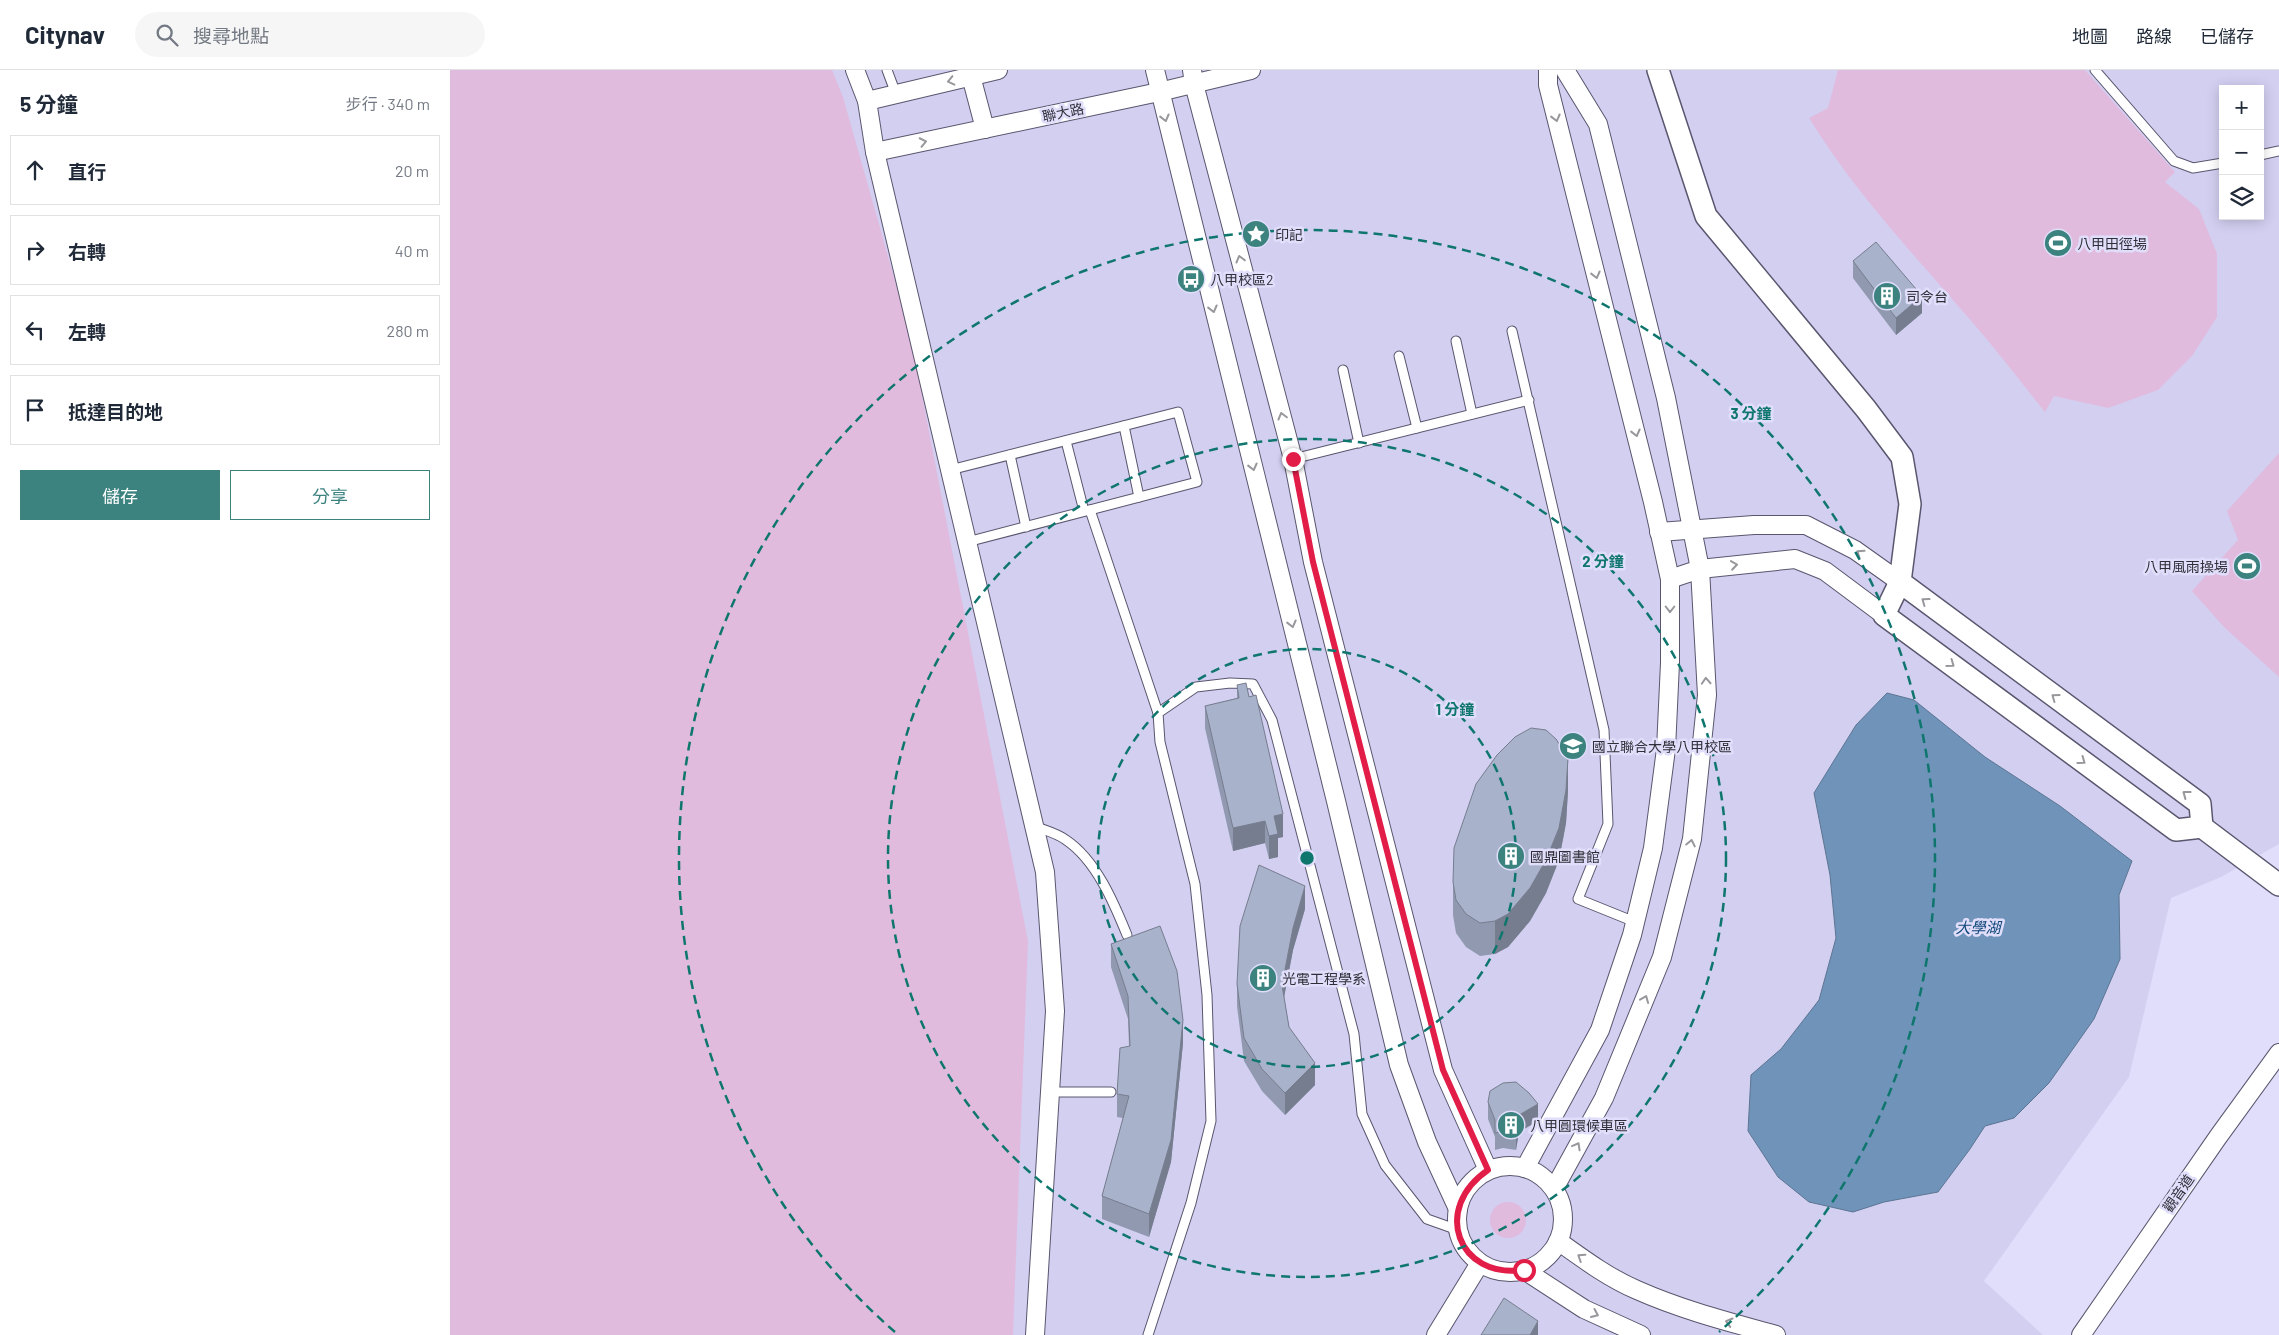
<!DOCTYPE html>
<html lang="zh-TW">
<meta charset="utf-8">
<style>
body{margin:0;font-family:Barlow,"Noto Sans TC",sans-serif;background:#f6f6f7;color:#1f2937}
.controls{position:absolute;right:15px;top:15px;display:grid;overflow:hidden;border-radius:0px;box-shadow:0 2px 12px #0003}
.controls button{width:45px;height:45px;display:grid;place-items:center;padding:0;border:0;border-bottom:1px solid #e0e1e3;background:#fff;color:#1f2937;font:25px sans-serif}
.stop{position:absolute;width:15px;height:15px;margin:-11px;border:4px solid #e11d48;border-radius:50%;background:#fff}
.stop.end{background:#e11d48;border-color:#fff;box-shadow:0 1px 5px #0008}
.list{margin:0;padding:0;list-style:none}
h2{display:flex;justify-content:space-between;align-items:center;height:65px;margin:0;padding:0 20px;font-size:21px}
h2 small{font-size:16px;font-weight:400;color:#747a83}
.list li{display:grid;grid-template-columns:32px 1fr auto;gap:15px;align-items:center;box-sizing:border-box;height:70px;margin:0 10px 10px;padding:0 10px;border:1px solid #e0e1e3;border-radius:0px}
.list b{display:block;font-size:19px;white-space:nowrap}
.list em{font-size:16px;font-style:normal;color:#747a83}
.actions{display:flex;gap:10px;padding:15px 20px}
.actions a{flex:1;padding:11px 0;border:1px solid #3c8380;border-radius:0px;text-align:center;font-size:18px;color:#3c8380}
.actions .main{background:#3c8380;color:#fff}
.icon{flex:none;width:28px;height:28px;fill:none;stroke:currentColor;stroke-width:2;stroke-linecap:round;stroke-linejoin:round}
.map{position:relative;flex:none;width:1829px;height:1265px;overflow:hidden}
header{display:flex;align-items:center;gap:30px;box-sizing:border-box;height:70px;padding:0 25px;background:#fff;border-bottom:1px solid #e0e1e3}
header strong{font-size:24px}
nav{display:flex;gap:28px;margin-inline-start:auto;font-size:18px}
.search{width:350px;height:45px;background:#f6f6f7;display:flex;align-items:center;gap:12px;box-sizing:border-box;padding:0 18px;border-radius:28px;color:#747a83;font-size:19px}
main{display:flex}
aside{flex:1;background:#fff}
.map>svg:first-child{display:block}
</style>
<header>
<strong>Citynav</strong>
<div class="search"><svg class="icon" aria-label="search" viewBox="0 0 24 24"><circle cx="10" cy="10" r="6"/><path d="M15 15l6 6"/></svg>搜尋地點</div>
<nav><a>地圖</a><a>路線</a><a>已儲存</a></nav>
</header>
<main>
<aside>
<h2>5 分鐘<small>步行 · 340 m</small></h2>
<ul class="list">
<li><svg class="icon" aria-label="ahead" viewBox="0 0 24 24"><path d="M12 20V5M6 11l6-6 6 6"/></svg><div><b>直行</b></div><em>20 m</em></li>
<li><svg class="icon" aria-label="right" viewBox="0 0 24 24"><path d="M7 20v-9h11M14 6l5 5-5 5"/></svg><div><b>右轉</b></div><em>40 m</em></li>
<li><svg class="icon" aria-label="left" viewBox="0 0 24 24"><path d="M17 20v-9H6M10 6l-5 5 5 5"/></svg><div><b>左轉</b></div><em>280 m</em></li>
<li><svg class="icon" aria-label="arrive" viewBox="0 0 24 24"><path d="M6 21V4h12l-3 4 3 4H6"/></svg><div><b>抵達目的地</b></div></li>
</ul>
<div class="actions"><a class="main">儲存</a><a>分享</a></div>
</aside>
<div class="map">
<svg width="1829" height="1265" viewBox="0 0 1829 1265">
<rect width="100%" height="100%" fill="#e0defa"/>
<path fill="#d2cff1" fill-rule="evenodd" d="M45,0H1829V774L1771,807L1721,828L1679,1007L1534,1211L1593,1265H531ZM1773,19H1810V146H1773Z"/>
<g fill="#e1bbde">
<polygon points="0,0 382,0 393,27 460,264 578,871 563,1265 0,1265"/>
<path d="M1388,0H1635L1725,102L1715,112L1749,139L1767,184V247L1742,286L1708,320L1658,338L1604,326L1595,342C1571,312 1548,282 1523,253C1466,187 1405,123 1359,48L1378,38Z"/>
<polygon points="1829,383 1829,607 1774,557 1742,521 1788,470 1777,441"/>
<circle cx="1058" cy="1150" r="18"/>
</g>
<polygon fill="#6f93b9" stroke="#5c7593" points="1437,623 1464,630 1535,687 1610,736 1682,791 1669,825 1670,889 1644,949 1599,1013 1564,1048 1535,1056 1520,1079 1488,1122 1434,1132 1403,1142 1359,1132 1328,1107 1298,1061 1301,1005 1331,979 1369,930 1386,868 1380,805 1364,723 1406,655"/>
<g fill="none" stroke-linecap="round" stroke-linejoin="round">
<defs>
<g id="service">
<polyline points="437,0 446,24"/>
<polyline points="1645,0 1724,91 1743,98 1773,93"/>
<polyline points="1810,85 1829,81"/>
<polyline points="1062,261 1154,660 1158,754 1128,829 1185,852"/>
<polyline points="1006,271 1022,344"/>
<polyline points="949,286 967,358"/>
<polyline points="893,300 909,373"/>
<polyline points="674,356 689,427"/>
<polyline points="616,371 634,441"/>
<polyline points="560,385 576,457"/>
<polyline points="843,389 1079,330"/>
<polyline points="500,400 728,342 747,412 517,472"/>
<polyline points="640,440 708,643"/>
<path d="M584,756C594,760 607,763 616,770C646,790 664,833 677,865"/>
<polyline points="600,1022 661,1022"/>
<polyline points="698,1265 741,1133 761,1051 757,925 745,814 710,672 708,643 746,617 780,613 803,614 822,650 904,964 912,1044 935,1095 977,1149 1008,1160"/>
</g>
<g id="minor">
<polyline points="405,0 417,31 425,82 595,802 605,941 585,1265"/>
<polyline points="705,0 886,731 949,995 977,1072 1008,1139"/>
<polyline points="742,0 744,14 843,389 863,492 993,1000 1038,1100"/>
<polyline points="521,6 535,59"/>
<polyline points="417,31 548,0"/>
<polyline points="425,82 709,22 801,0"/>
<polyline points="1209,462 1304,455 1356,455 1405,480 1450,512"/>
<polyline points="1220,509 1250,499 1345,489 1375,501 1434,545"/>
<circle cx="1060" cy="1149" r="53"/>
<polyline points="1075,1098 1150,960 1182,865 1203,778 1216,679 1220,593 1220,509 1203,432 1098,15 1098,0"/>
<polyline points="1104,1119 1154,1028 1212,887 1242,769 1257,625 1250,499 1216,328 1148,54 1115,0"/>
<path d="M1108,1171C1133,1189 1159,1208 1187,1220C1232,1240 1279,1252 1326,1265"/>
<polyline points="1074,1200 1134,1239 1191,1265"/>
<polyline points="986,1265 1030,1193"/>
<polyline points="1631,1265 1768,1067 1829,983"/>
</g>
<g id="tertiary">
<polyline points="1208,0 1256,146 1416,339 1452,387 1460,434 1450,512 1434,545 1726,760 1752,757 1750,734 1450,512"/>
<polyline points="1752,757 1829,815"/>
</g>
</defs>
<use href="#service" stroke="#59566e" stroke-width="11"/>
<use href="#minor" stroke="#59566e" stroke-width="20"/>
<use href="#tertiary" stroke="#59566e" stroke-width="24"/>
<use href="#service" stroke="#fff" stroke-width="9"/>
<use href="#minor" stroke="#fff" stroke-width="18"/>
<use href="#tertiary" stroke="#fff" stroke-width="21"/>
</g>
<g fill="#9099af">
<polygon points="1403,191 1472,243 1446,265 1403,208"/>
<polygon points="787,615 833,767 828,768 828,787 819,789 815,773 783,781 755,658 755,636 787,628"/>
<polygon points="1118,721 1116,753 1109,790 1096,823 1080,851 1058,877 1045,884 1030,886 1016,877 1006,863 1003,845 1003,812"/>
<polygon points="855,839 843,880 834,927 839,957 865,1015 835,1045 812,1021 794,991 787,936 787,914"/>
<polygon points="661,874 733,973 721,1092 699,1167 652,1149 652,1126 673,1048 667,1047 667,1024 679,976 678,949 661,897"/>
<polygon points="1038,1032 1088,1051 1069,1062 1066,1080 1053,1078 1045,1080 1045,1067 1038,1049"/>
</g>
<g fill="#767d8e">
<polygon points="1472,226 1472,243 1446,265 1446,248"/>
<polygon points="1118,688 1118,721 1116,753 1109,790 1096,823 1080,851 1058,877 1045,884 1045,851"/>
<polygon points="833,744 833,767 828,768 828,787 819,789 819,766 824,746"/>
<polygon points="815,751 815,773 783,781 783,758"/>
<polygon points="855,816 855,839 843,880 832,938 832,915 843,858"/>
<polygon points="733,950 733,973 721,1092 699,1167 699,1144"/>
<polygon points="865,993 865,1015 835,1045 835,1023"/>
<polygon points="1088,1034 1088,1051 1069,1062 1066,1080 1066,1063 1069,1045"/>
<polygon points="1088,1251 1088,1265 1080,1265"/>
</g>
<g fill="#a8b2cb" stroke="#767d8e">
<polygon points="1426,172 1472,226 1446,248 1403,191"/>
<polygon points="796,613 799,627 806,625 833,744 824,746 828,764 819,766 815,751 783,758 755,636 789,628 787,615"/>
<polygon points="1081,658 1096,660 1106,669 1118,688 1116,720 1109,758 1096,790 1080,818 1058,844 1045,851 1030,853 1016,844 1006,830 1003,812 1004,778 1026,714 1047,685 1065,667"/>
<polygon points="809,795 855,816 843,858 832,915 839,957 865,993 835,1023 812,999 794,968 787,914 790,856"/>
<polygon points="710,856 727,901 733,950 721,1070 699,1144 652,1126 679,1026 667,1024 670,978 680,976 678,926 661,874"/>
<polygon points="1066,1012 1079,1023 1088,1034 1069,1045 1066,1063 1053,1061 1045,1063 1045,1050 1038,1032 1040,1021 1053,1013"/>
<polygon points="1054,1228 1088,1251 1080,1265 1031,1265"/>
</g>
<defs><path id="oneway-chevron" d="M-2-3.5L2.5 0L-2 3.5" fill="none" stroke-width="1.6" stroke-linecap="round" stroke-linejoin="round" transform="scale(1.25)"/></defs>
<g stroke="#98979c">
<use href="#oneway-chevron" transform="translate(501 11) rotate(167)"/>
<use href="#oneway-chevron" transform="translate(715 48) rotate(76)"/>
<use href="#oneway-chevron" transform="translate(1106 48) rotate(76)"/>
<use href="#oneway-chevron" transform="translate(473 72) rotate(-12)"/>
<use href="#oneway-chevron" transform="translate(790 189) rotate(-105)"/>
<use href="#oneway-chevron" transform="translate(1146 205) rotate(76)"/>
<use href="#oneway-chevron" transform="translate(763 239) rotate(76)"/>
<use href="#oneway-chevron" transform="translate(832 346) rotate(-105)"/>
<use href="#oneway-chevron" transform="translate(1186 363) rotate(76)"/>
<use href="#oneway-chevron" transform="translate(803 397) rotate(76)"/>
<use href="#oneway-chevron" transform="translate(1410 483) rotate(-145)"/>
<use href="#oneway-chevron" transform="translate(1284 495) rotate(-8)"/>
<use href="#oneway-chevron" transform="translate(1475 531) rotate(-144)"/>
<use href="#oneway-chevron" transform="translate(1220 539) rotate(90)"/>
<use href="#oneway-chevron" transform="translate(842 554) rotate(76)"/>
<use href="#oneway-chevron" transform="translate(1501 594) rotate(36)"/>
<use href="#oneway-chevron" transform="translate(1256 611) rotate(-93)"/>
<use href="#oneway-chevron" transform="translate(1605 627) rotate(-144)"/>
<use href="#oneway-chevron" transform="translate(1632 691) rotate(36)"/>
<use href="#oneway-chevron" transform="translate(1736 724) rotate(-143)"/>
<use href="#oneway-chevron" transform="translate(1241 773) rotate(-78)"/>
<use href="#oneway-chevron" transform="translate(1195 929) rotate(-68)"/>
<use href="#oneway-chevron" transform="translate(1127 1076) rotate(-61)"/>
<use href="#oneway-chevron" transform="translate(1131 1187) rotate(-147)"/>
<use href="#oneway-chevron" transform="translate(1145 1244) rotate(24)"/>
<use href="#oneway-chevron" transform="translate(1279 1252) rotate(-164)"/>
</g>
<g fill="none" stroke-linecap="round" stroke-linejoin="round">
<path stroke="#e11d48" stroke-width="6" d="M843,389L863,492L993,1000L1038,1100C982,1138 1007,1209 1074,1200"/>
</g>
<g fill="none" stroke="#0f766e" stroke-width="2.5" stroke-dasharray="9 6">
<circle cx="857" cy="788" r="209"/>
<circle cx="857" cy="788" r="419"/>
<path d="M445 1262A628 628 0 1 1 1269 1262"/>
</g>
<defs>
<symbol id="sight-disc" viewBox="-11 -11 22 22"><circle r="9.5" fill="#3c8380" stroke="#e0defa"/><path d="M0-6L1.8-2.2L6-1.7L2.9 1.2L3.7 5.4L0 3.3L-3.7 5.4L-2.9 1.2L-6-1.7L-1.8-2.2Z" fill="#fff"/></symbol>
<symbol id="stadium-disc" viewBox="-11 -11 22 22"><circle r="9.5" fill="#3c8380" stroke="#e0defa"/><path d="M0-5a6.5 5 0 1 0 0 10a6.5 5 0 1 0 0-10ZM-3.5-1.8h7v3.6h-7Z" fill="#fff"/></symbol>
<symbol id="bus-disc" viewBox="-11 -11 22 22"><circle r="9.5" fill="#3c8380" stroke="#e0defa"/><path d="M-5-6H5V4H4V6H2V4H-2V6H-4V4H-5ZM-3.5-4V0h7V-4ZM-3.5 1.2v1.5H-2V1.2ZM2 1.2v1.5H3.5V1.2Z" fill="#fff"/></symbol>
<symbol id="building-disc" viewBox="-11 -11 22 22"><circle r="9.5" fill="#3c8380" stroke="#e0defa"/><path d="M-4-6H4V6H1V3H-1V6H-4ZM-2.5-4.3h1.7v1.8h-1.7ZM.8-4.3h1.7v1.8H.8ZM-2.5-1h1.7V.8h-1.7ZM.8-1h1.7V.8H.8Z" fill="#fff"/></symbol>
<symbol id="university-disc" viewBox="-11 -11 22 22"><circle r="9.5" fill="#3c8380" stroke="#e0defa"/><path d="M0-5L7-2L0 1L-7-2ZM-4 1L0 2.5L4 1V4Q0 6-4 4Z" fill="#fff"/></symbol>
</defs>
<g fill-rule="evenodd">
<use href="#sight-disc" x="790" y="148" width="32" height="32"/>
<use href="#stadium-disc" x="1592" y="157" width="32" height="32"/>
<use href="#bus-disc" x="725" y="193" width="32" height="32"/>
<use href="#building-disc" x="1421" y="210" width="32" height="32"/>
<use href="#stadium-disc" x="1781" y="480" width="32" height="32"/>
<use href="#university-disc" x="1107" y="660" width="32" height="32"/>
<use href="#building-disc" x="1045" y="770" width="32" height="32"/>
<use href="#building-disc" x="797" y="892" width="32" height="32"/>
<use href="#building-disc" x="1045" y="1039" width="32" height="32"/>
</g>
<g text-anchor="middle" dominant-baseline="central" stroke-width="5" stroke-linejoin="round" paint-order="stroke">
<g font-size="14" fill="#302f39" stroke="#e0defa">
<text transform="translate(613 42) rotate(-12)">聯大路</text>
<text transform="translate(1728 1123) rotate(-55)">觀音道</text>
</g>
<g font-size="14" fill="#302f39" stroke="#e0defa" text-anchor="start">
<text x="825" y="164">印記</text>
<text x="1627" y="173">八甲田徑場</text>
<text x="760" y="209">八甲校區2</text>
<text x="1456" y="226">司令台</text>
<text x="1778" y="496" text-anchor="end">八甲風雨操場</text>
<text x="1142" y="676">國立聯合大學八甲校區</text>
<text x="1080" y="786">國鼎圖書館</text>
<text x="832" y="908">光電工程學系</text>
<text x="1080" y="1055">八甲圓環候車區</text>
</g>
<g font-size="15" font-style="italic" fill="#0f4778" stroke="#e0defa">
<text x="1528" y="857">大學湖</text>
</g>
</g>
<circle cx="857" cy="788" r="8" fill="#0f766e" stroke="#e0defa" stroke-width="2.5"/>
<g font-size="15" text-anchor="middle" font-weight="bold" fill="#0f766e" stroke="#e0defa" stroke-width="5" stroke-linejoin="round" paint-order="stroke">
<text x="1301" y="349">3 分鐘</text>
<text x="1153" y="497">2 分鐘</text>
<text x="1005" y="645">1 分鐘</text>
</g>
</svg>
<div class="controls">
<button>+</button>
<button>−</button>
<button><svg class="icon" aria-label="layers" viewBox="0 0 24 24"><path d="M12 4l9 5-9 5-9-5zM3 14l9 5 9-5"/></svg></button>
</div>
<div class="stop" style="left:1074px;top:1200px"></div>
<div class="stop end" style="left:843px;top:389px"></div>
</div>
</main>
